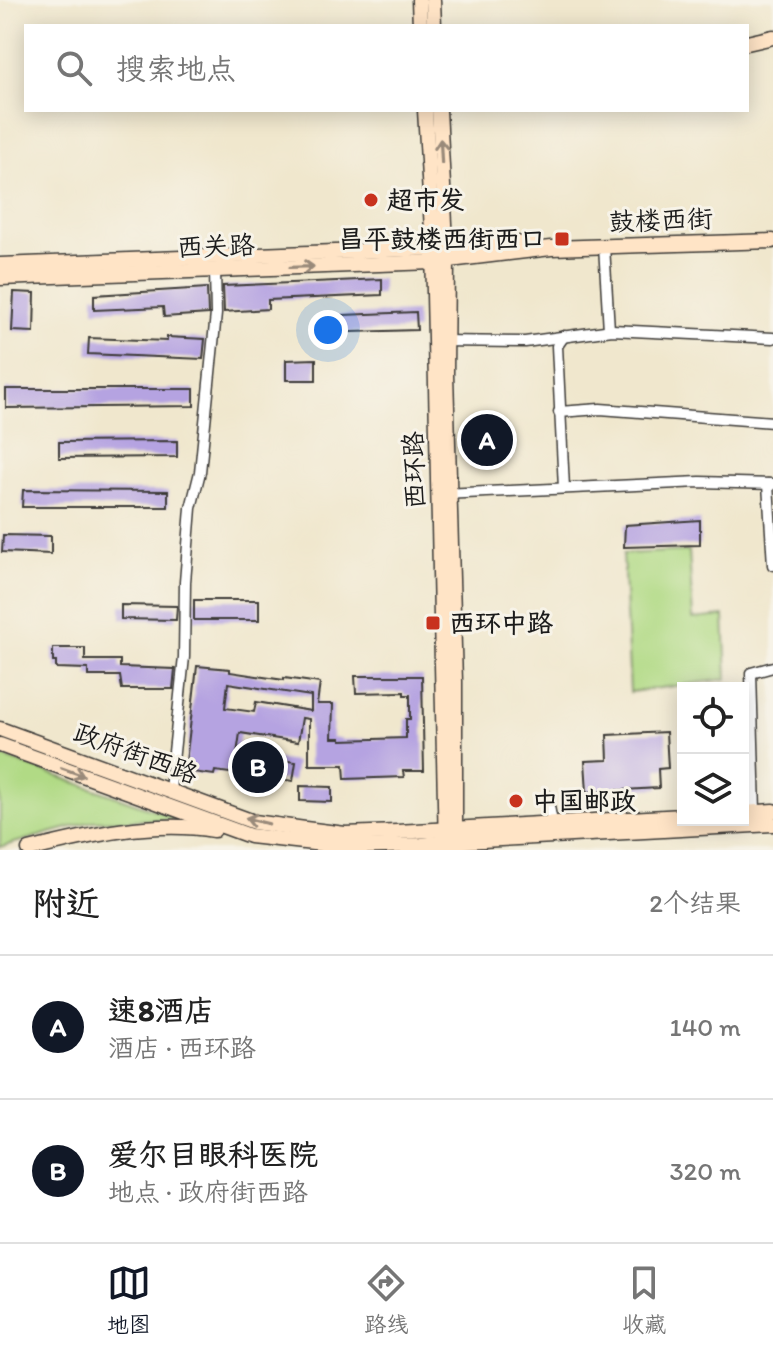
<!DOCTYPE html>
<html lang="zh">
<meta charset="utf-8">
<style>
body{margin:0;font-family:Itim,"LXGW WenKai TC",sans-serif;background:#f2f2f2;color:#222}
.controls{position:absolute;right:24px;bottom:24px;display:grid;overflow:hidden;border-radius:0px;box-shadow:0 4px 20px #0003}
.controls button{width:72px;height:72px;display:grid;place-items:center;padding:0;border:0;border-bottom:2px solid #e0e0e0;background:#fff;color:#222;font:40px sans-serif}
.you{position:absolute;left:328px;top:330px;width:28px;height:28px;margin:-20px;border:6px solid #fff;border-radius:50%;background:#1a73e8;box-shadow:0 0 0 12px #1a73e833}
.badge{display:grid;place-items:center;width:52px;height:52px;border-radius:50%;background:#111827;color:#fff;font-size:26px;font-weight:700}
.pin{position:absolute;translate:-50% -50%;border:4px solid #fff;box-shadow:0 2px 8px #0006}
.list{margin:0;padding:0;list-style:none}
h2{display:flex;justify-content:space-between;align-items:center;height:104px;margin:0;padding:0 32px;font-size:34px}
h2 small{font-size:26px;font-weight:400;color:#767676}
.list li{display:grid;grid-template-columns:52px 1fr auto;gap:24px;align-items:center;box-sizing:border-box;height:144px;padding:0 32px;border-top:2px solid #e0e0e0}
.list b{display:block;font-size:30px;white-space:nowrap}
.list p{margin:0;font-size:26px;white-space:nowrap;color:#767676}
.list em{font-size:26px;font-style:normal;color:#767676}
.icon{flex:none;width:44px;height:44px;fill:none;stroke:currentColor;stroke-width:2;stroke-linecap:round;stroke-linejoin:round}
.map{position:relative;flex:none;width:773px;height:850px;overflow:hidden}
.search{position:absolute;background:#fff;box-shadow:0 4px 20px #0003;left:24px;right:24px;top:24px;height:88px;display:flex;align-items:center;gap:20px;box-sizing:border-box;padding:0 28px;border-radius:0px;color:#767676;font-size:30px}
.sheet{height:392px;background:#fff}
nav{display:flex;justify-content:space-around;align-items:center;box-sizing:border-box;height:112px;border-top:2px solid #e0e0e0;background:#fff;font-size:22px;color:#767676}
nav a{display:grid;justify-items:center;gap:4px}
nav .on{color:#111827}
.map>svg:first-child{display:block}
</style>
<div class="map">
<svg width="773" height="850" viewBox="0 0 773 850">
<rect width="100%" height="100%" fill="#f7f3e8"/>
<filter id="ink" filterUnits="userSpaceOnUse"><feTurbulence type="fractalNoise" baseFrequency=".0125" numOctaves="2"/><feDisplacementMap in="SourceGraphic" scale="16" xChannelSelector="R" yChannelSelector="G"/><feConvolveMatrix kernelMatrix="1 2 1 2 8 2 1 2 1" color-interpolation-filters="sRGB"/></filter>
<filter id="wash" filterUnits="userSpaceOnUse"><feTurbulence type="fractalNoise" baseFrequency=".006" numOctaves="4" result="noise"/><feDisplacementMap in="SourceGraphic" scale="32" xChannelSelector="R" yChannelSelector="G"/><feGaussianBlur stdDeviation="1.8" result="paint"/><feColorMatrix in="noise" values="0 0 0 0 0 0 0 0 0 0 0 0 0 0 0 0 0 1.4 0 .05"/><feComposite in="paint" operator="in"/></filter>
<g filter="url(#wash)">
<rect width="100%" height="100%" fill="#f0e7cd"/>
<g fill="#b1da85" stroke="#667b50" stroke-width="2">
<polygon points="689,551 693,619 724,616 727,679 630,692 623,554"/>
<polygon points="0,756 180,819 93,821 0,847"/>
</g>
<g id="blocks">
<g fill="#b5a3e1" fill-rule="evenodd">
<polygon points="382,279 382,295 268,300 268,309 224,312 223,286"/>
<polygon points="207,288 208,314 164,317 163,307 94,310 94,295"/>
<polygon points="14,292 35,293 34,332 12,331"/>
<polygon points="416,312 417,330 319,333 319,316"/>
<polygon points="167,337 205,339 203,359 88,354 89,338 167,341"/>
<polygon points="316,359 316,380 286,380 286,360"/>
<polygon points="6,389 194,389 194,406 6,408"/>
<polygon points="177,441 177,457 59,458 59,442"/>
<polygon points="23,490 168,491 168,507 22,507"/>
<polygon points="700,520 700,545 624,547 625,525"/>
<polygon points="3,535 51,536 51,554 2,552"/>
<rect x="194" y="600" width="65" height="20"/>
<polygon points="121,605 177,606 176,620 121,619"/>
<polygon points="53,648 85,648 85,660 120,660 120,667 175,669 173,689 122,689 120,676 88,676 88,669 56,668 56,662 53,662"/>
<path d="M197,666L230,669V672L284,680V678L320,683L317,704H333L332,738H341V740L406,738V719H410V695H404V692L356,693L355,676H422L424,771H403L404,777L345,779L344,765H309V719L302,718L298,742L240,733L237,754L296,762L293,781L215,771L214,775L185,771ZM228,683L311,696V711L256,702L254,712L225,708Z"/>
<polygon points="666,732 668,768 658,769 659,788 587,792 585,761 608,760 607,735"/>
<polygon points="300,786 332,787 332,802 300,801"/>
</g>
</g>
</g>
<g filter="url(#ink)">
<use href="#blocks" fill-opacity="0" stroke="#3c3a37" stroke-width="2"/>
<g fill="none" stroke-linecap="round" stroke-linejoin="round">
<defs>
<g id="street">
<polyline points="604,246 609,330"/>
<polyline points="440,341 525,342 612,330 773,338"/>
<polyline points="559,412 600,409 773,422"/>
<polyline points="768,484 773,565"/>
<polyline points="564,488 557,346 564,336"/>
<polyline points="443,494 700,482 773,484"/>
<polyline points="170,790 184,657 185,582 191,508 200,472 216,314 215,271"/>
<polyline points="547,796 552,822"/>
<polyline points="755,812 751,673 773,667"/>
</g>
<g id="secondary">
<polyline points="419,0 420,26"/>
<polyline points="433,0 434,26"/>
<polyline points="747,43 773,37"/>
<polyline points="425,110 433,247 446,849"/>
<polyline points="439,110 447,261 446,375 455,682 455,850"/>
<polyline points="0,265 462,247 497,241 535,245"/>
<polyline points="0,278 433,262 551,248 773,241"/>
<polyline points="0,729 254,822 305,829 345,834 397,832 683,816"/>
<polyline points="0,745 250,836 349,847 422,845 446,842 773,824"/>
<polyline points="743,813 773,811"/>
<path d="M29,850C89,835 152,820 214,830"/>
</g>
</defs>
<use href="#street" stroke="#3c3a37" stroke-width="13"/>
<use href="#secondary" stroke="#3c3a37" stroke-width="17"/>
<use href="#street" stroke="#fff" stroke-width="10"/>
<use href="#secondary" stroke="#ffe4c6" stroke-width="14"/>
</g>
<defs><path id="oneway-shaft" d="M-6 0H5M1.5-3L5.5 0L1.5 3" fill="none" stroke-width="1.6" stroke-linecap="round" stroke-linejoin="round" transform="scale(2)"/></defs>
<g stroke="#998a7a">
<use href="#oneway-shaft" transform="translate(441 151) rotate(-93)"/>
<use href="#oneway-shaft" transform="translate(302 267) rotate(-2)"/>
<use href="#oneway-shaft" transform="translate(73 772) rotate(20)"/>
<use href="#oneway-shaft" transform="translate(257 821) rotate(-166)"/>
</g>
</g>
<g fill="#c8321e" stroke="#f7f3e8" stroke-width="3">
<circle cx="371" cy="200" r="8"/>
<rect x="554" y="231" width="16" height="16" rx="4"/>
<rect x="425" y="615" width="16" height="16" rx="4"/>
<circle cx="516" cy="801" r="8"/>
</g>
<g text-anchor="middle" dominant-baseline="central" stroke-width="6" stroke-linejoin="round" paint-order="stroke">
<g font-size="26" font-weight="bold" fill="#1c1c1c" stroke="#f7f3e8" text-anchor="start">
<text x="387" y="200">超市发</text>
<text x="546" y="239" text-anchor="end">昌平鼓楼西街西口</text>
<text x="449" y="623">西环中路</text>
<text x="532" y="801">中国邮政</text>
</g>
<g font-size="26" fill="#1c1c1c" stroke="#f7f3e8">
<text transform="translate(661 220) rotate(-2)">鼓楼西街</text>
<text transform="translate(216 246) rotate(-2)">西关路</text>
<text transform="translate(414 470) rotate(-92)">西环路</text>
<text transform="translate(136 753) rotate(20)">政府街西路</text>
</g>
</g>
</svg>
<div class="controls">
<button><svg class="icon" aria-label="locate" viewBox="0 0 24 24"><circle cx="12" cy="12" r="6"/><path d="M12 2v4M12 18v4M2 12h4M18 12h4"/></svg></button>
<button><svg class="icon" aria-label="layers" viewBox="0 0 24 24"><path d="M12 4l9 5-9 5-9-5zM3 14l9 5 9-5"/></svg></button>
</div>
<div class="you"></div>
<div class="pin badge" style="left:487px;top:440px">A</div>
<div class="pin badge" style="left:258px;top:767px">B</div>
<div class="search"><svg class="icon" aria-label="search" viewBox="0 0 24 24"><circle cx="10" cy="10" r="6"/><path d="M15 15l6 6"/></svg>搜索地点</div>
</div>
<section class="sheet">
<h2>附近<small>2个结果</small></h2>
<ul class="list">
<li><span class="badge">A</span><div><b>速8酒店</b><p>酒店 · 西环路</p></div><em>140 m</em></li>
<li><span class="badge">B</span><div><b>爱尔目眼科医院</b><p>地点 · 政府街西路</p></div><em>320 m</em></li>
</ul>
</section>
<nav>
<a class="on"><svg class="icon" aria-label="map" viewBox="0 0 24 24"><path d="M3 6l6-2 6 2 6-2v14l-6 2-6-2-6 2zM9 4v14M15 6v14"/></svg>地图</a>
<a><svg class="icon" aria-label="directions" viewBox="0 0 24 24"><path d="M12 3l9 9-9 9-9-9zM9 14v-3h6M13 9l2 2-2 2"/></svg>路线</a>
<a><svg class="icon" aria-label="saved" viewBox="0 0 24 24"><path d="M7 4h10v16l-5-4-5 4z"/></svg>收藏</a>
</nav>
